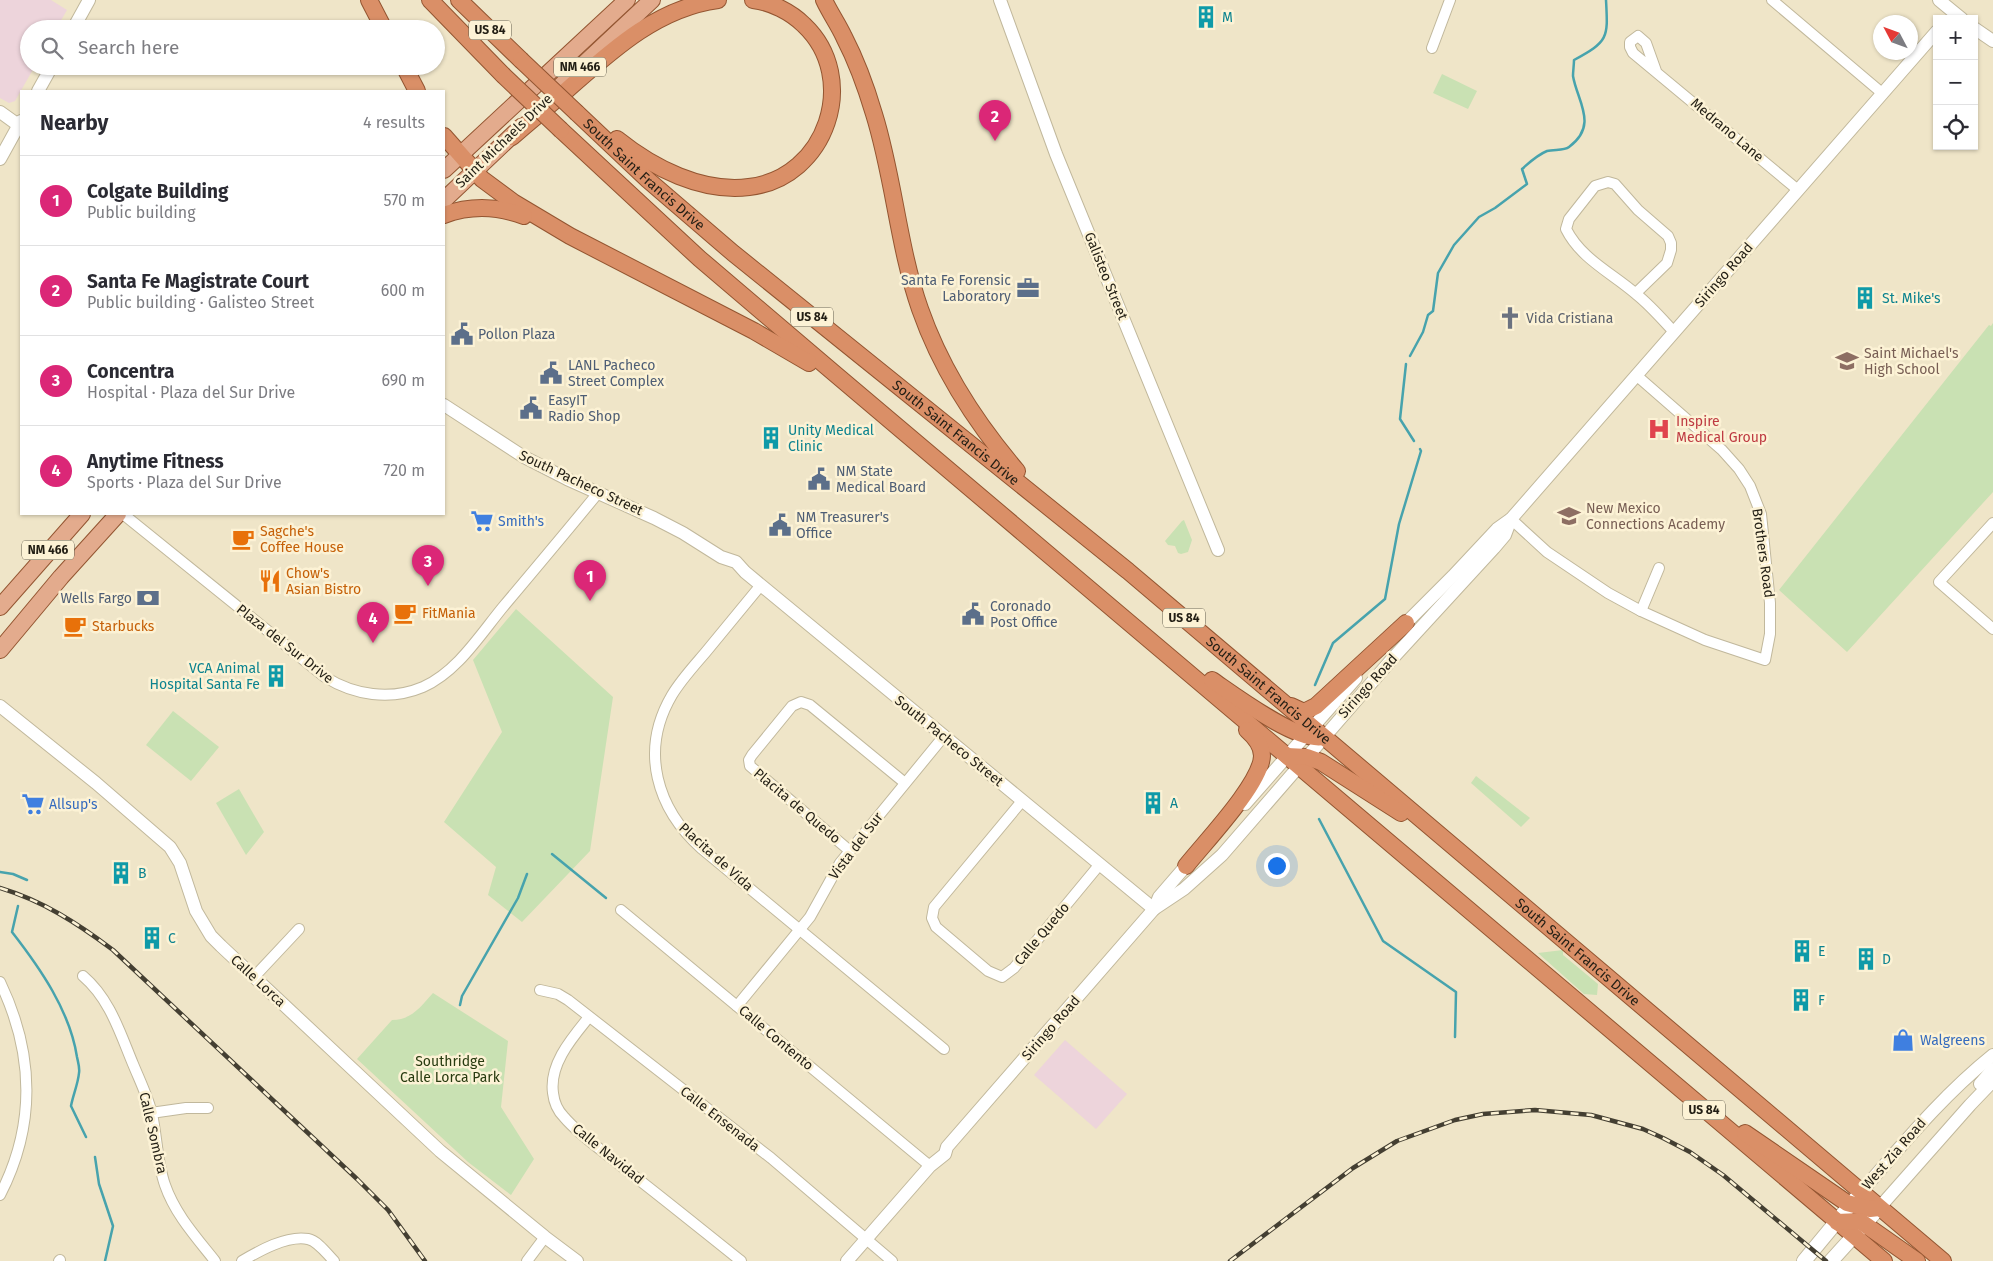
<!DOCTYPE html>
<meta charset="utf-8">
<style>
body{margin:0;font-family:"Fira Sans",sans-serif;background:#f2f2f3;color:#2b2b33}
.controls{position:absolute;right:15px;top:15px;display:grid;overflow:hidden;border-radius:0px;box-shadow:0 1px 4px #0004}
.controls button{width:45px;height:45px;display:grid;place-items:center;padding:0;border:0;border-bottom:1px solid #e1e1e2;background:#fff;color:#2b2b33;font:25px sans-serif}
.compass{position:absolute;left:1873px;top:15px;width:45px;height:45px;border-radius:50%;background:#fff;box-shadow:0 1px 4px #0004;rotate:311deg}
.you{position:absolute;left:1276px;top:865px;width:18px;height:18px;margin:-12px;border:4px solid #fff;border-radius:50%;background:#1a73e8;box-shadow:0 0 0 8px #1a73e833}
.badge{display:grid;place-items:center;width:32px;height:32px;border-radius:50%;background:#db2777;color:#fff;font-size:16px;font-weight:700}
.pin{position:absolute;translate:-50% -41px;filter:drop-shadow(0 1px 2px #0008)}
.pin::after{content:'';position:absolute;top:26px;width:18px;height:15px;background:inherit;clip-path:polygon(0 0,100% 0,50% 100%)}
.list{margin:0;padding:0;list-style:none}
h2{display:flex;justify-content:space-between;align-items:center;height:65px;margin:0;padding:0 20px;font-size:21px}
h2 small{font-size:16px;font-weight:400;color:#7c7c81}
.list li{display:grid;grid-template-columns:32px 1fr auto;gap:15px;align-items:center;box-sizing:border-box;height:90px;padding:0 20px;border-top:1px solid #e1e1e2}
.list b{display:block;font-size:19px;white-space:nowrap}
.list p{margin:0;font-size:16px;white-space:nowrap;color:#7c7c81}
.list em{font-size:16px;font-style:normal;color:#7c7c81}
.icon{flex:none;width:28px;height:28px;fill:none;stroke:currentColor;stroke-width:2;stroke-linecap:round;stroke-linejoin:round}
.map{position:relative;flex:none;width:1993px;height:1261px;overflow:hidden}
.search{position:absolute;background:#fff;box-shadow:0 1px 4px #0004;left:20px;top:20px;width:425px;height:55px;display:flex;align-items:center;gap:12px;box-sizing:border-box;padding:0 18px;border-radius:28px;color:#7c7c81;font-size:19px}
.panel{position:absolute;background:#fff;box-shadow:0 1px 4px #0004;left:20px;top:90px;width:425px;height:425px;border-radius:0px}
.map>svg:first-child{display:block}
</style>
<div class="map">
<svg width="1993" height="1261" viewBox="0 0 1993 1261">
<rect width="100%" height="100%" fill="#efe5c8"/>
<g fill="#edd4db">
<polygon points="0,0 51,0 67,10 56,29 29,29 29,66 35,66 15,101 9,103 0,98"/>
<polygon points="1065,1040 1127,1094 1096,1129 1034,1075"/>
</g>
<g fill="#c9e1b3">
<polygon points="1442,74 1477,91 1468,109 1433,93"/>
<polygon points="1993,323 1993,492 1847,652 1779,590 1989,325 1991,326"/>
<polygon points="1184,520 1192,540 1188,552 1181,554 1178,553 1175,546 1168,545 1165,541 1182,521"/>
<polygon points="516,609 613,697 590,851 522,922 488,895 496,867 444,822 502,732 473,660"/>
<polygon points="173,711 219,747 191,781 146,745"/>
<polygon points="1476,776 1530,818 1521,827 1471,783"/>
<polygon points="239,789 264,832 246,855 216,803"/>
<polygon points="1563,950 1563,955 1598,984 1597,995 1584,994 1538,953"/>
<path d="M433,993L508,1041L501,1107L534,1159L511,1195L468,1162L357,1059L392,1020C412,1020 421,1006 433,993Z"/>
</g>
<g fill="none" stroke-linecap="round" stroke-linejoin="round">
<g stroke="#47a3ad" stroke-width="2.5">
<path d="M1410,356L1423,332L1428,315L1433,311L1438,273L1454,245L1479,217L1495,208L1527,184L1522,169C1530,162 1537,155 1547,151C1554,149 1564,151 1569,147C1599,125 1577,101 1573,76C1573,71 1574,65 1574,60C1609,41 1608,38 1606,0"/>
<polyline points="1406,364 1400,419 1414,441"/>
<polyline points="1315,685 1333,643 1385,599 1399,524 1421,451 1420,449"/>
<polyline points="1319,819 1383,941 1456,992 1455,1037"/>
<polyline points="552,854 606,898"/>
<polyline points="0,872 13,874 27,880"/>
<path d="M18,906L12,932C40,968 70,1011 77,1057C78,1062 80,1068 79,1073C78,1084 73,1095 71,1106L86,1137"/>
<polyline points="460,1005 462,996 518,898 527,874"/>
<polyline points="95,1157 99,1184 113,1226 105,1261"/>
</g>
<defs>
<g id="minor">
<polyline points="1772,0 1882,93"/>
<polyline points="1432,48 1450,0"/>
<polyline points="1656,71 1646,43 1638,36 1630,42 1630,47 1633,53 1798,190"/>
<path d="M1636,293L1667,263L1671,250V243L1668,236L1638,210L1615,184L1608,182L1595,186L1569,219L1566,229C1581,259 1612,273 1636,294C1650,305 1662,319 1674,332"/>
<path d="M123,514L325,677C354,695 390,701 423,687C457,672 480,635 503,607C535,569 567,531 598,493"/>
<polyline points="1511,519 1547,552 1608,593 1641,611 1705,640 1765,660 1770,634 1770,603 1761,514 1750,486 1739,469 1722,450 1636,375"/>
<polyline points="1993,523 1939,582 1993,629"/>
<path d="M761,585C742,608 723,631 705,653C693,667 681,680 672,695C639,751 657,809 702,849L944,1049"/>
<polyline points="1641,611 1659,568"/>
<polyline points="1022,801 934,907 932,918 936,927 988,971 1002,977 1014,968 1100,864"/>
<polyline points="850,851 750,766 749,760 752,755 792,706 801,702 810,705 905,783"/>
<polyline points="621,910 930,1166"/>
<path d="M83,976C110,999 120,1033 133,1064C140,1081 148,1097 152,1114C157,1137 157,1162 165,1185C175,1214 196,1237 215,1261"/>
<polyline points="254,977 299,929"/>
<path d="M0,982C34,1053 36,1125 0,1195"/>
<polyline points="540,990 558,994 568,1000 771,1158 892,1261"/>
<polyline points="737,1006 810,917 840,863 944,736"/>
<path d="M589,1017C572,1038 549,1064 553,1093C554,1102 558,1111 564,1117C581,1137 605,1152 625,1169C664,1199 702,1230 741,1261"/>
<polyline points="151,1113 186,1108 208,1108"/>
<polyline points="59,1261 60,1260"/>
<path d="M242,1261C259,1251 287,1235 308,1239C318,1241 327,1254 334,1261"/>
<polyline points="527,1261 545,1237"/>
</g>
<g id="tertiary">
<polyline points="1000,0 1056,154 1218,550"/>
<polyline points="1939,0 1962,19"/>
<polyline points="1974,28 1993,41"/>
<polyline points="73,29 89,0"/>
<polyline points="38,91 52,66"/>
<polyline points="0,112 21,127"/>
<polyline points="0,159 21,121"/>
<polyline points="444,405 524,457 567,479 654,518 683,533 721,557 736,562 745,572 1154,909"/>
<polyline points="1401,628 1453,576 1497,529 1511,519 1937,31"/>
<polyline points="0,706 96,783 170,847 180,863 196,911 211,936 221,946 440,1151 545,1237 577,1261"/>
<polyline points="1245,804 1356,678"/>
<polyline points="1154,909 1159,897 1191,860"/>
<polyline points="1980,1084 1993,1069"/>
<path d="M1861,1192C1903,1144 1943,1095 1993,1055"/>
<polyline points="1879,1208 1970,1105 1993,1081"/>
<polyline points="847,1261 930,1166 945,1154 947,1147 1154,909 1184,889 1222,855 1393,658 1494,548 1505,535 1511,519"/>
</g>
<g id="secondary">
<polyline points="1804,1261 1857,1197"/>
<polyline points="1831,1261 1879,1208"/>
</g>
<g id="primary">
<polyline points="554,92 652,0"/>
<polyline points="444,170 627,0"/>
<polyline points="444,200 521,127"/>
<polyline points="0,607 82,514"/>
<polyline points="0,650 61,577 118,514"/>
</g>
<g id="trunk">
<polyline points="369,0 384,29"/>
<polyline points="430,0 503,75"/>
<polyline points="459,0 521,60"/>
<path d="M824,0C830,13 838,24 844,37C857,62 866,87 874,114C894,178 898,246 920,309C941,369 976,423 1017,471"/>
<polyline points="404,66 417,91"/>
<path id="s1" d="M577,113L648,180L733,253L1128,571L1943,1261"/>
<polyline points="561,130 700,259 834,373 1884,1261"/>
<polyline points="444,136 482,179 513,202 570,236 754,331 809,363"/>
<path d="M512,137C530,121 549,106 567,90C611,51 657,8 718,0"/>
<path d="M617,139C653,168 702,193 749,187C827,178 860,78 804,25C791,12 771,2 753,0"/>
<path d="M444,215C471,205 497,206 524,216"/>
<path d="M1212,680C1234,695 1298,743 1323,737"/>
<polyline points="1291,706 1304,712 1316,706 1406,623"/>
<polyline points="1287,756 1307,757 1321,762 1401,813"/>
<path d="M1186,866C1204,843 1261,784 1262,756C1262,746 1255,737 1247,730"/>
<polyline points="1745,1133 1847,1203 1870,1209 1879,1208"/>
<polyline points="1837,1222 1860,1221 1917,1261"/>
</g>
</defs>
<use href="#minor" stroke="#c1b89c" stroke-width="12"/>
<use href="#tertiary" stroke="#c1b89c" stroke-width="14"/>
<use href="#secondary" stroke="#c1b89c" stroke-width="16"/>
<use href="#primary" stroke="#935531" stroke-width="18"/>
<use href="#trunk" stroke="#935531" stroke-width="18"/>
<use href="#minor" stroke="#fff" stroke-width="10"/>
<use href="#tertiary" stroke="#fff" stroke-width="12"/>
<use href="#secondary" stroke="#fff" stroke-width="14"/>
<use href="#primary" stroke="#e3ab8d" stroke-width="16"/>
<use href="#trunk" stroke="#da8f67" stroke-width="16"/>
<defs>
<g id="rail">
<path d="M0,888C43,901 77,923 113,950L357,1179L388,1210L425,1261"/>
<polyline points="1230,1261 1353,1168 1397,1141 1455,1120 1483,1114 1535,1110 1591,1115 1643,1129 1663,1138 1690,1152 1723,1175 1826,1261"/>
</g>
</defs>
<use href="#rail" stroke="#443f32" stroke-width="4.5"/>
<use href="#rail" stroke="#fcf2d5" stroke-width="2.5" stroke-dasharray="8" stroke-linecap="butt"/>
<defs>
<g id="trunk-bridge">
<polyline points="521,60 577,113"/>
<polyline points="503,75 561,130"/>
</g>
</defs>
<use href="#trunk-bridge" stroke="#935531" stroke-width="18" stroke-linecap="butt"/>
<use href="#trunk-bridge" stroke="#da8f67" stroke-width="16"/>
</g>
<defs>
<symbol id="building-bare" viewBox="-9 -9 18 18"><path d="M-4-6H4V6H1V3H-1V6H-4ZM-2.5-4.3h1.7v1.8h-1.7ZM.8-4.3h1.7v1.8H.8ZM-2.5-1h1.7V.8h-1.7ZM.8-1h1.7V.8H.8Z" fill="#0f9aa8" stroke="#fcf2d5" stroke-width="2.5" paint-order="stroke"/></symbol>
<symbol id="office-bare" viewBox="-9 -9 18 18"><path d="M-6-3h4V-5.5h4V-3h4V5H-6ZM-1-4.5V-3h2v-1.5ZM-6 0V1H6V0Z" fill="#5c6f8a" stroke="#fcf2d5" stroke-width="2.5" paint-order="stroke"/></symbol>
<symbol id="church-bare" viewBox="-9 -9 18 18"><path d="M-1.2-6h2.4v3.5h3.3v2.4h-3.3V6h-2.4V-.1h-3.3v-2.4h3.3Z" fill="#6b7280" stroke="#fcf2d5" stroke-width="2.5" paint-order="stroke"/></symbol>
<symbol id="civic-bare" viewBox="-9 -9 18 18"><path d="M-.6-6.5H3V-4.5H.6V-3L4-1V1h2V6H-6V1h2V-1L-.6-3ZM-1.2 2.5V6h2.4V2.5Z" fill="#5c6f8a" stroke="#fcf2d5" stroke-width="2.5" paint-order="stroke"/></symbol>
<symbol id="school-bare" viewBox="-9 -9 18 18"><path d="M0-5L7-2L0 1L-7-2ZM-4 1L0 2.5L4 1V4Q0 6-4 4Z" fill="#8d6e63" stroke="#fcf2d5" stroke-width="2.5" paint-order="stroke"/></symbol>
<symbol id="hospital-bare" viewBox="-9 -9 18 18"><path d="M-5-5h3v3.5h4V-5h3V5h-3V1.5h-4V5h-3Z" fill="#e0444e" stroke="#fcf2d5" stroke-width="2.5" paint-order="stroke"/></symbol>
<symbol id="supermarket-bare" viewBox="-9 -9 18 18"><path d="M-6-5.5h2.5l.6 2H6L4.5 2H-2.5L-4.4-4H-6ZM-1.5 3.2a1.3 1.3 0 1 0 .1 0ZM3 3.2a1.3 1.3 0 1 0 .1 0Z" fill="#3f7fe0" stroke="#fcf2d5" stroke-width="2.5" paint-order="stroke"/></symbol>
<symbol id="cafe-bare" viewBox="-9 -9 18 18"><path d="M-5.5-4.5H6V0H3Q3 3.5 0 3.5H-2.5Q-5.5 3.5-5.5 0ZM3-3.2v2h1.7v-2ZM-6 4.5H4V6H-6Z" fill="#e8710a" stroke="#fcf2d5" stroke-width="2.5" paint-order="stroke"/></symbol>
<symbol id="restaurant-bare" viewBox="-9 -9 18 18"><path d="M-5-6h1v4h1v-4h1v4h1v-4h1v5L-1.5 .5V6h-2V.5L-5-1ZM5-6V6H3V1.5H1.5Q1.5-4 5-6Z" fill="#e8710a" stroke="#fcf2d5" stroke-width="2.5" paint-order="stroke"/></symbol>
<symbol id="bank-bare" viewBox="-9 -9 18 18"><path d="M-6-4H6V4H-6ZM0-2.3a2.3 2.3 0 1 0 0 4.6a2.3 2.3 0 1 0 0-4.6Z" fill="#5c6f8a" stroke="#fcf2d5" stroke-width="2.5" paint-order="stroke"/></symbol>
<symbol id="shop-bare" viewBox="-9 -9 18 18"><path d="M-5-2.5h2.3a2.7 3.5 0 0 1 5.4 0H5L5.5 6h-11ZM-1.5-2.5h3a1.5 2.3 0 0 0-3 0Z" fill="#3f7fe0" stroke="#fcf2d5" stroke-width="2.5" paint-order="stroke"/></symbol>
</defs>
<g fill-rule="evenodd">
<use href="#building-bare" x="1190" y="1" width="32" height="32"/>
<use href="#office-bare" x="1012" y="272" width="32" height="32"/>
<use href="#building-bare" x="1849" y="282" width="32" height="32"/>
<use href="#church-bare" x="1494" y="302" width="32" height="32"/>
<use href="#civic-bare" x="446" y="318" width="32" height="32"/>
<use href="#school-bare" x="1831" y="345" width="32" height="32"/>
<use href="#civic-bare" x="535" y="357" width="32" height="32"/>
<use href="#civic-bare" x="515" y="392" width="32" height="32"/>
<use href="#hospital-bare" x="1643" y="413" width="32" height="32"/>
<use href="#building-bare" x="755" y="422" width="32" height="32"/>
<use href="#civic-bare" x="803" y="463" width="32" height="32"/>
<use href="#school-bare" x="1553" y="500" width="32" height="32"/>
<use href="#supermarket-bare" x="466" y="505" width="32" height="32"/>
<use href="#civic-bare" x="764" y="509" width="32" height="32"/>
<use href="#cafe-bare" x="227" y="523" width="32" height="32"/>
<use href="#restaurant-bare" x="254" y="565" width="32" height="32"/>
<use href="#bank-bare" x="132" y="582" width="32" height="32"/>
<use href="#cafe-bare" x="389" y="597" width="32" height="32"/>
<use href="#civic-bare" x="957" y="598" width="32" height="32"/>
<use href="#cafe-bare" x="59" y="610" width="32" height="32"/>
<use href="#building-bare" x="260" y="660" width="32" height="32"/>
<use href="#building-bare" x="1137" y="787" width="32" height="32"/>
<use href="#supermarket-bare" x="17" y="788" width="32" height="32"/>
<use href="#building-bare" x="105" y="857" width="32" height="32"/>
<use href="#building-bare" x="136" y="922" width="32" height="32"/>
<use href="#building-bare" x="1786" y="935" width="32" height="32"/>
<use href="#building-bare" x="1850" y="943" width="32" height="32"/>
<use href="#building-bare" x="1785" y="984" width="32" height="32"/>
<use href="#shop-bare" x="1887" y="1024" width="32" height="32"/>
</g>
<g text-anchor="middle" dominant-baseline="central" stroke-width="5" stroke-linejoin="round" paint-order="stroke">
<g fill="#fcf2d5" stroke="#635e4e" stroke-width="1">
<rect x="469" y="20.5" width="42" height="19" rx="4"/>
<rect x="554" y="57.5" width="52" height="19" rx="4"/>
<rect x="791" y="307.5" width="42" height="19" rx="4"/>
<rect x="22" y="540.5" width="52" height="19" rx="4"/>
<rect x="1163" y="608.5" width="42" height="19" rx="4"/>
<rect x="1683" y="1100.5" width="42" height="19" rx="4"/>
</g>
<g font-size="12" font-weight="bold" fill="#221e14">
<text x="490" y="30">US 84</text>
<text x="580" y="67">NM 466</text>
<text x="812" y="317">US 84</text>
<text x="48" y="550">NM 466</text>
<text x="1184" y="618">US 84</text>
<text x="1704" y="1110">US 84</text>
</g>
<g font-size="14" fill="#0d838f" stroke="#fcf2d5" text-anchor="start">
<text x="1222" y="17">M</text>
<text x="1882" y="298">St. Mike's</text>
<text x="788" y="430">Unity Medical<tspan x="788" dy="16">Clinic</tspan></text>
<text x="260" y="668" text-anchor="end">VCA Animal<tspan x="260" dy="16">Hospital Santa Fe</tspan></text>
<text x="1170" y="803">A</text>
<text x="138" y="873">B</text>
<text x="168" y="938">C</text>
<text x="1818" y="951">E</text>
<text x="1882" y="959">D</text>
<text x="1818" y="1000">F</text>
</g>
<g font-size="14" fill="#221e14" stroke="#fcf2d5">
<text transform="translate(1727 130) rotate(40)">Medrano Lane</text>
<text transform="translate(504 141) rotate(-44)">Saint Michaels Drive</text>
<text stroke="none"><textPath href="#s1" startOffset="91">South Saint Francis Drive</textPath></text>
<text transform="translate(1724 275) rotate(-49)">Siringo Road</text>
<text transform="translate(1106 276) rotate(68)">Galisteo Street</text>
<text stroke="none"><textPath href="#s1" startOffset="496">South Saint Francis Drive</textPath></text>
<text transform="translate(581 483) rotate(25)">South Pacheco Street</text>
<text transform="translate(1763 553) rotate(82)">Brothers Road</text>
<text transform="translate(285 644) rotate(38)">Plaza del Sur Drive</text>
<text transform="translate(1368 686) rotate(-48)">Siringo Road</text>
<text stroke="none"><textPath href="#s1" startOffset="901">South Saint Francis Drive</textPath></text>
<text transform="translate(949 741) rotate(39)">South Pacheco Street</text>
<text transform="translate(797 806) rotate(40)">Placita de Quedo</text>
<text transform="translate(856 846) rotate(-53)">Vista del Sur</text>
<text transform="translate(716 857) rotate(42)">Placita de Vida</text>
<text transform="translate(1042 934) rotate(-50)">Calle Quedo</text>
<text stroke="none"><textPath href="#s1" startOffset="1306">South Saint Francis Drive</textPath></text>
<text transform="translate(258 981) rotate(43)">Calle Lorca</text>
<text transform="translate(1051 1028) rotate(-49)">Siringo Road</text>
<text transform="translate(776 1038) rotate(40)">Calle Contento</text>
<text transform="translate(720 1119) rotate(38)">Calle Ensenada</text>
<text transform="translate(153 1133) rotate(77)">Calle Sombra</text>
<text transform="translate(608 1154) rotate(39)">Calle Navidad</text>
<text transform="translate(1894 1154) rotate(-49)">West Zia Road</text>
</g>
<g font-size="14" fill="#4e5e75" stroke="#fcf2d5" text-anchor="start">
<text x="1011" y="280" text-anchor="end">Santa Fe Forensic<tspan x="1011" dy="16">Laboratory</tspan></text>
<text x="478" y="334">Pollon Plaza</text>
<text x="568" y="365">LANL Pacheco<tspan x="568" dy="16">Street Complex</tspan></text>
<text x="548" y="400">EasyIT<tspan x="548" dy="16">Radio Shop</tspan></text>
<text x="836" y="471">NM State<tspan x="836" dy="16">Medical Board</tspan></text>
<text x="796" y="517">NM Treasurer's<tspan x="796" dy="16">Office</tspan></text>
<text x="132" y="598" text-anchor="end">Wells Fargo</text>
<text x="990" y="606">Coronado<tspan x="990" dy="16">Post Office</tspan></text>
</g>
<g font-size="14" fill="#5b616d" stroke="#fcf2d5" text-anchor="start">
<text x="1526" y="318">Vida Cristiana</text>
</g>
<g font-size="14" fill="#785e54" stroke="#fcf2d5" text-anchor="start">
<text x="1864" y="353">Saint Michael's<tspan x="1864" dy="16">High School</tspan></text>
<text x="1586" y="508">New Mexico<tspan x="1586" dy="16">Connections Academy</tspan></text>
</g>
<g font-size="14" fill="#be3a42" stroke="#fcf2d5" text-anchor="start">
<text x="1676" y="421">Inspire<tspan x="1676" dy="16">Medical Group</tspan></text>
</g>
<g font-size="14" fill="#366cbe" stroke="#fcf2d5" text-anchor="start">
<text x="498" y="521">Smith's</text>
<text x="49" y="804">Allsup's</text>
<text x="1920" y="1040">Walgreens</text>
</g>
<g font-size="14" fill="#c56008" stroke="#fcf2d5" text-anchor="start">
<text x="260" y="531">Sagche's<tspan x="260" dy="16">Coffee House</tspan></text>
<text x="286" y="573">Chow's<tspan x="286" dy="16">Asian Bistro</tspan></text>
<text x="422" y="613">FitMania</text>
<text x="92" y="626">Starbucks</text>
</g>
<g font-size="14" fill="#273a0f" stroke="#fcf2d5">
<text x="450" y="1061">Southridge<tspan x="450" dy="16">Calle Lorca Park</tspan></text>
</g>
</g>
</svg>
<div class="controls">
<button>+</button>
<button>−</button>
<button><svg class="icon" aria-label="locate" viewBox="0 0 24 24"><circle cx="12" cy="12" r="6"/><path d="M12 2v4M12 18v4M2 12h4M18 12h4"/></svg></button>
</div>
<svg class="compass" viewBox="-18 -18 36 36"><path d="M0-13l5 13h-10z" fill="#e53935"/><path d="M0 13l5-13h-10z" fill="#7c7c81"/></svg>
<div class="you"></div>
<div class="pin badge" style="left:590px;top:601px">1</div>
<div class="pin badge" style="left:995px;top:141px">2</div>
<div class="pin badge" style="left:428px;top:586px">3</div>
<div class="pin badge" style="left:373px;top:643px">4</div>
<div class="search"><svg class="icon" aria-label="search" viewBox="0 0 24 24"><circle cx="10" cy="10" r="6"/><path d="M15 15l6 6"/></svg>Search here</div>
<section class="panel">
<h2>Nearby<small>4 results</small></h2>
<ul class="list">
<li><span class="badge">1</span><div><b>Colgate Building</b><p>Public building</p></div><em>570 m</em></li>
<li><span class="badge">2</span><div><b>Santa Fe Magistrate Court</b><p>Public building · Galisteo Street</p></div><em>600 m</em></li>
<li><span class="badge">3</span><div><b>Concentra</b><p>Hospital · Plaza del Sur Drive</p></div><em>690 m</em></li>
<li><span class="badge">4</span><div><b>Anytime Fitness</b><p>Sports · Plaza del Sur Drive</p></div><em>720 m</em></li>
</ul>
</section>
</div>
